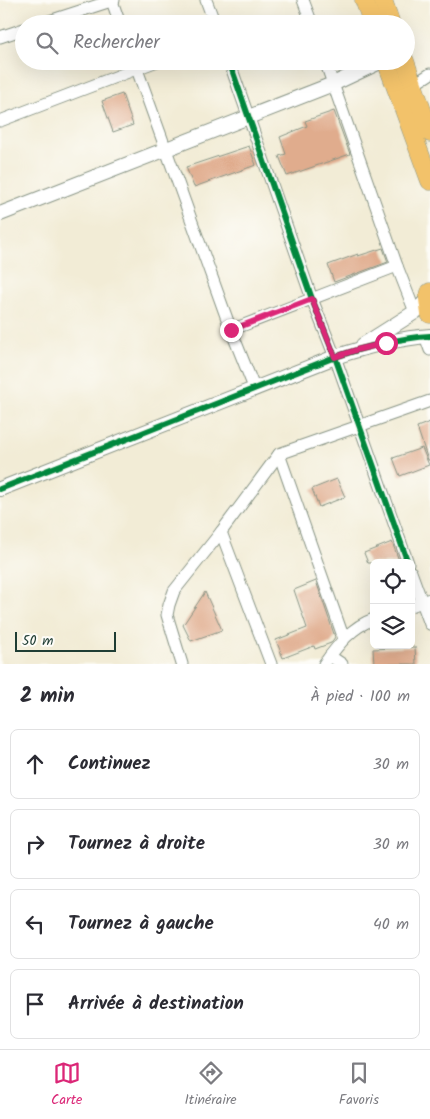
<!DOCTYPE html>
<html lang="fr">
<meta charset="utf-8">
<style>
body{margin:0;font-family:Kalam,sans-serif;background:#f7f7f7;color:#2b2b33}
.controls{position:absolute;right:15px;bottom:15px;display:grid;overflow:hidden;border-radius:8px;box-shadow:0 5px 20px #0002}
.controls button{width:45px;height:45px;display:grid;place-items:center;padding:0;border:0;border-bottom:1px solid #e1e1e2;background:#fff;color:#2b2b33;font:25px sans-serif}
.scale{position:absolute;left:15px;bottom:12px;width:101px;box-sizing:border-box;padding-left:5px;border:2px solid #1f3d34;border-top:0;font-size:14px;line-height:18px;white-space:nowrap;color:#1f3d34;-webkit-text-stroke:4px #fdfcf7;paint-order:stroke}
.stop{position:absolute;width:15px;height:15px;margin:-11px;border:4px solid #db2777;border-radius:50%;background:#fff}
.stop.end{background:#db2777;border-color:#fff;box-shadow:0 1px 5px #0008}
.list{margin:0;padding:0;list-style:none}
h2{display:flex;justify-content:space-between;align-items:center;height:65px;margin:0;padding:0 20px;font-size:21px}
h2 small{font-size:16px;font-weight:400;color:#7c7c81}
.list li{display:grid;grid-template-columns:32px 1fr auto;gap:15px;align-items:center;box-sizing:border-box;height:70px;margin:0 10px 10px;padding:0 10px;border:1px solid #e1e1e2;border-radius:8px}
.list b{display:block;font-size:19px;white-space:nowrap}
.list em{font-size:16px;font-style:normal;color:#7c7c81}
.icon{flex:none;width:28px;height:28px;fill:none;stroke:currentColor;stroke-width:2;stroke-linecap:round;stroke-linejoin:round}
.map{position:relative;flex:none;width:430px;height:664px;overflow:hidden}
.search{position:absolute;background:#fff;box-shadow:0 5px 20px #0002;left:15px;right:15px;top:15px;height:55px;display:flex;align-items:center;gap:12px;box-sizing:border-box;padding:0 18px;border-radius:28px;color:#7c7c81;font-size:19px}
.sheet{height:385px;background:#fff}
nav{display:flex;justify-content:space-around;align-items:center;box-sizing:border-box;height:70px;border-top:1px solid #e1e1e2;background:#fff;font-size:14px;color:#7c7c81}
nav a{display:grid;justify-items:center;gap:2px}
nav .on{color:#db2777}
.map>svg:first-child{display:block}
</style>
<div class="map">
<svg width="430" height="664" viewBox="0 0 430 664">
<rect width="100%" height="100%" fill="#fdfcf7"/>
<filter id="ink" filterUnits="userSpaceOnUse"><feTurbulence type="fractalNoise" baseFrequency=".02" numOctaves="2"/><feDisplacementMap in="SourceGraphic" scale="10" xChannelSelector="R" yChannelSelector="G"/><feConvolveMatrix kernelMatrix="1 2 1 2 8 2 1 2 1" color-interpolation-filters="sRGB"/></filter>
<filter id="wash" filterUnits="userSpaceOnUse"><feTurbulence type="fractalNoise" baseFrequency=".0096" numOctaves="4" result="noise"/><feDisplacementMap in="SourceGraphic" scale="20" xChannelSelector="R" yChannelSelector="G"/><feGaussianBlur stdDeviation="1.12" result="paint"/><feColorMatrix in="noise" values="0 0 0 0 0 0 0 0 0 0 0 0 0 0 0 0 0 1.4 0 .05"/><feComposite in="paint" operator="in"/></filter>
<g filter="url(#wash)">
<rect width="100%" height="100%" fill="#f2ecd6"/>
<g id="blocks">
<g fill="#e0ac8d">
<polygon points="122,94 133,125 113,132 102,101"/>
<polygon points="334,111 350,154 287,176 279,156 286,154 280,137 307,126 305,121"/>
<polygon points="249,146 256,165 194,187 186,167"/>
<polygon points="383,248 388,262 334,282 328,265 358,254 358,256"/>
<polygon points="430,422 430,460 428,460 417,427"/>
<polygon points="422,448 429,465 400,476 393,458"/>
<polygon points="337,479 345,497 319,507 312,489"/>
<polygon points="392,542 400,563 368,563 364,553"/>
<polygon points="316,581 335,637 331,643 315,649 314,646 283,658 276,640 307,628 294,590"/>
<polygon points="205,592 222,630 191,641 183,625"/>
<polygon points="415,647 416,664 374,664 373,649"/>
</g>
</g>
</g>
<g filter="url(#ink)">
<use href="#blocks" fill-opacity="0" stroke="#889485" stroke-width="1"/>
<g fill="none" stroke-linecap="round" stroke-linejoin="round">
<defs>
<g id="minor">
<polyline points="206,0 215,24"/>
<polyline points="303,0 312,24"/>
<polyline points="112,1 120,24"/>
<polyline points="40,24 114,0"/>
<polyline points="0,37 24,29"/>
<polyline points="134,61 231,330 255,390"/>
<polyline points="229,61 312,299 335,357 408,563"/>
<polyline points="325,61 397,266 415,312"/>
<polyline points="413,85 430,74"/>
<polyline points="0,121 157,61"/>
<polyline points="231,330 397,266"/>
<polyline points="425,336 430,350"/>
<polyline points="279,454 344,639"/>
<polyline points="221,532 271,664"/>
<polyline points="411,572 430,624"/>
<polyline points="411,606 430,599"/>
<polyline points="330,656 342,664"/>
<polyline points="182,664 167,615 169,605 174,591 221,532 279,454 430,401"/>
<path d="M324,664C338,645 351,627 374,619"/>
</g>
<g id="tertiary">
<polyline points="0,214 333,84 382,61"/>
<polyline points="363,345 415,312 428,299"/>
<path d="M0,489L335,357C365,347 398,338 430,336"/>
</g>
<g id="primary">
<polyline points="364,0 373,24"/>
<polyline points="383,0 391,24"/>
<polyline points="386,61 430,181"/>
<polyline points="405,61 430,133"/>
<polyline points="430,292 428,299 430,314"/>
</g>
</defs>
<use href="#minor" stroke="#889485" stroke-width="13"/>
<use href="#tertiary" stroke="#889485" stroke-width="16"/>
<use href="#primary" stroke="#889485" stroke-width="19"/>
<use href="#minor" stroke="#fff" stroke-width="11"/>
<use href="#tertiary" stroke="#fff" stroke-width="14"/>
<use href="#primary" stroke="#f2c26a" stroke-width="18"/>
<defs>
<g id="cycleway">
<polyline points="229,61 312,299 335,357 408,563"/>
<path d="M0,489L335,357C365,347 398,338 430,336"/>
</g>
</defs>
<use href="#cycleway" stroke="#fdfcf7" stroke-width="9"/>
<use href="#cycleway" stroke="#00873e" stroke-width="6"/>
</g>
</g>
<g fill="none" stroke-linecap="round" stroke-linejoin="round" filter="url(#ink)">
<polyline stroke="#db2777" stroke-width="6" points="231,330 312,299 335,357 356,350 386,343"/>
</g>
</svg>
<div class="controls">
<button><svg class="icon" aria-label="locate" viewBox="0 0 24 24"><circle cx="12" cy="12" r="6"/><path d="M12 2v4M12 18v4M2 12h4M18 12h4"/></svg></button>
<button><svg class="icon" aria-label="layers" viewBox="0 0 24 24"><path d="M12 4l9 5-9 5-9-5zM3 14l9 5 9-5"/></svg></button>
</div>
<div class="scale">50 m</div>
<div class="stop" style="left:386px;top:343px"></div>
<div class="stop end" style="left:231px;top:330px"></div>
<div class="search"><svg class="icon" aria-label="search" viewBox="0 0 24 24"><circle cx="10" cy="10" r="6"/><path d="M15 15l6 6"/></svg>Rechercher</div>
</div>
<section class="sheet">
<h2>2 min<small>À pied · 100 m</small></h2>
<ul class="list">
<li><svg class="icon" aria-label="ahead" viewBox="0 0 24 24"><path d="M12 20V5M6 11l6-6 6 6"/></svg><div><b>Continuez</b></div><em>30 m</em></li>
<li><svg class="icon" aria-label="right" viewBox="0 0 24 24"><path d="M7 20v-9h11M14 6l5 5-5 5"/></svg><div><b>Tournez à droite</b></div><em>30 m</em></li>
<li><svg class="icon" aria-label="left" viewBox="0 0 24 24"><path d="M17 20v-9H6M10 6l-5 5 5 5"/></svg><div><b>Tournez à gauche</b></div><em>40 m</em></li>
<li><svg class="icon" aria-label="arrive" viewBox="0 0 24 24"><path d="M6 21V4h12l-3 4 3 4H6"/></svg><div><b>Arrivée à destination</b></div></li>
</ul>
</section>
<nav>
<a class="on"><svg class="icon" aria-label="map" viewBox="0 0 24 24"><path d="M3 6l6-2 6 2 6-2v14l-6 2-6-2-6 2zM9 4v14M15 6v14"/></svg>Carte</a>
<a><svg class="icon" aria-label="directions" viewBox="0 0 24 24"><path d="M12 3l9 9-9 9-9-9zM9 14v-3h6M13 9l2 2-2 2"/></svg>Itinéraire</a>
<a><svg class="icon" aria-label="saved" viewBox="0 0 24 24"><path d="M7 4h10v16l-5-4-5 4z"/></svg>Favoris</a>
</nav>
